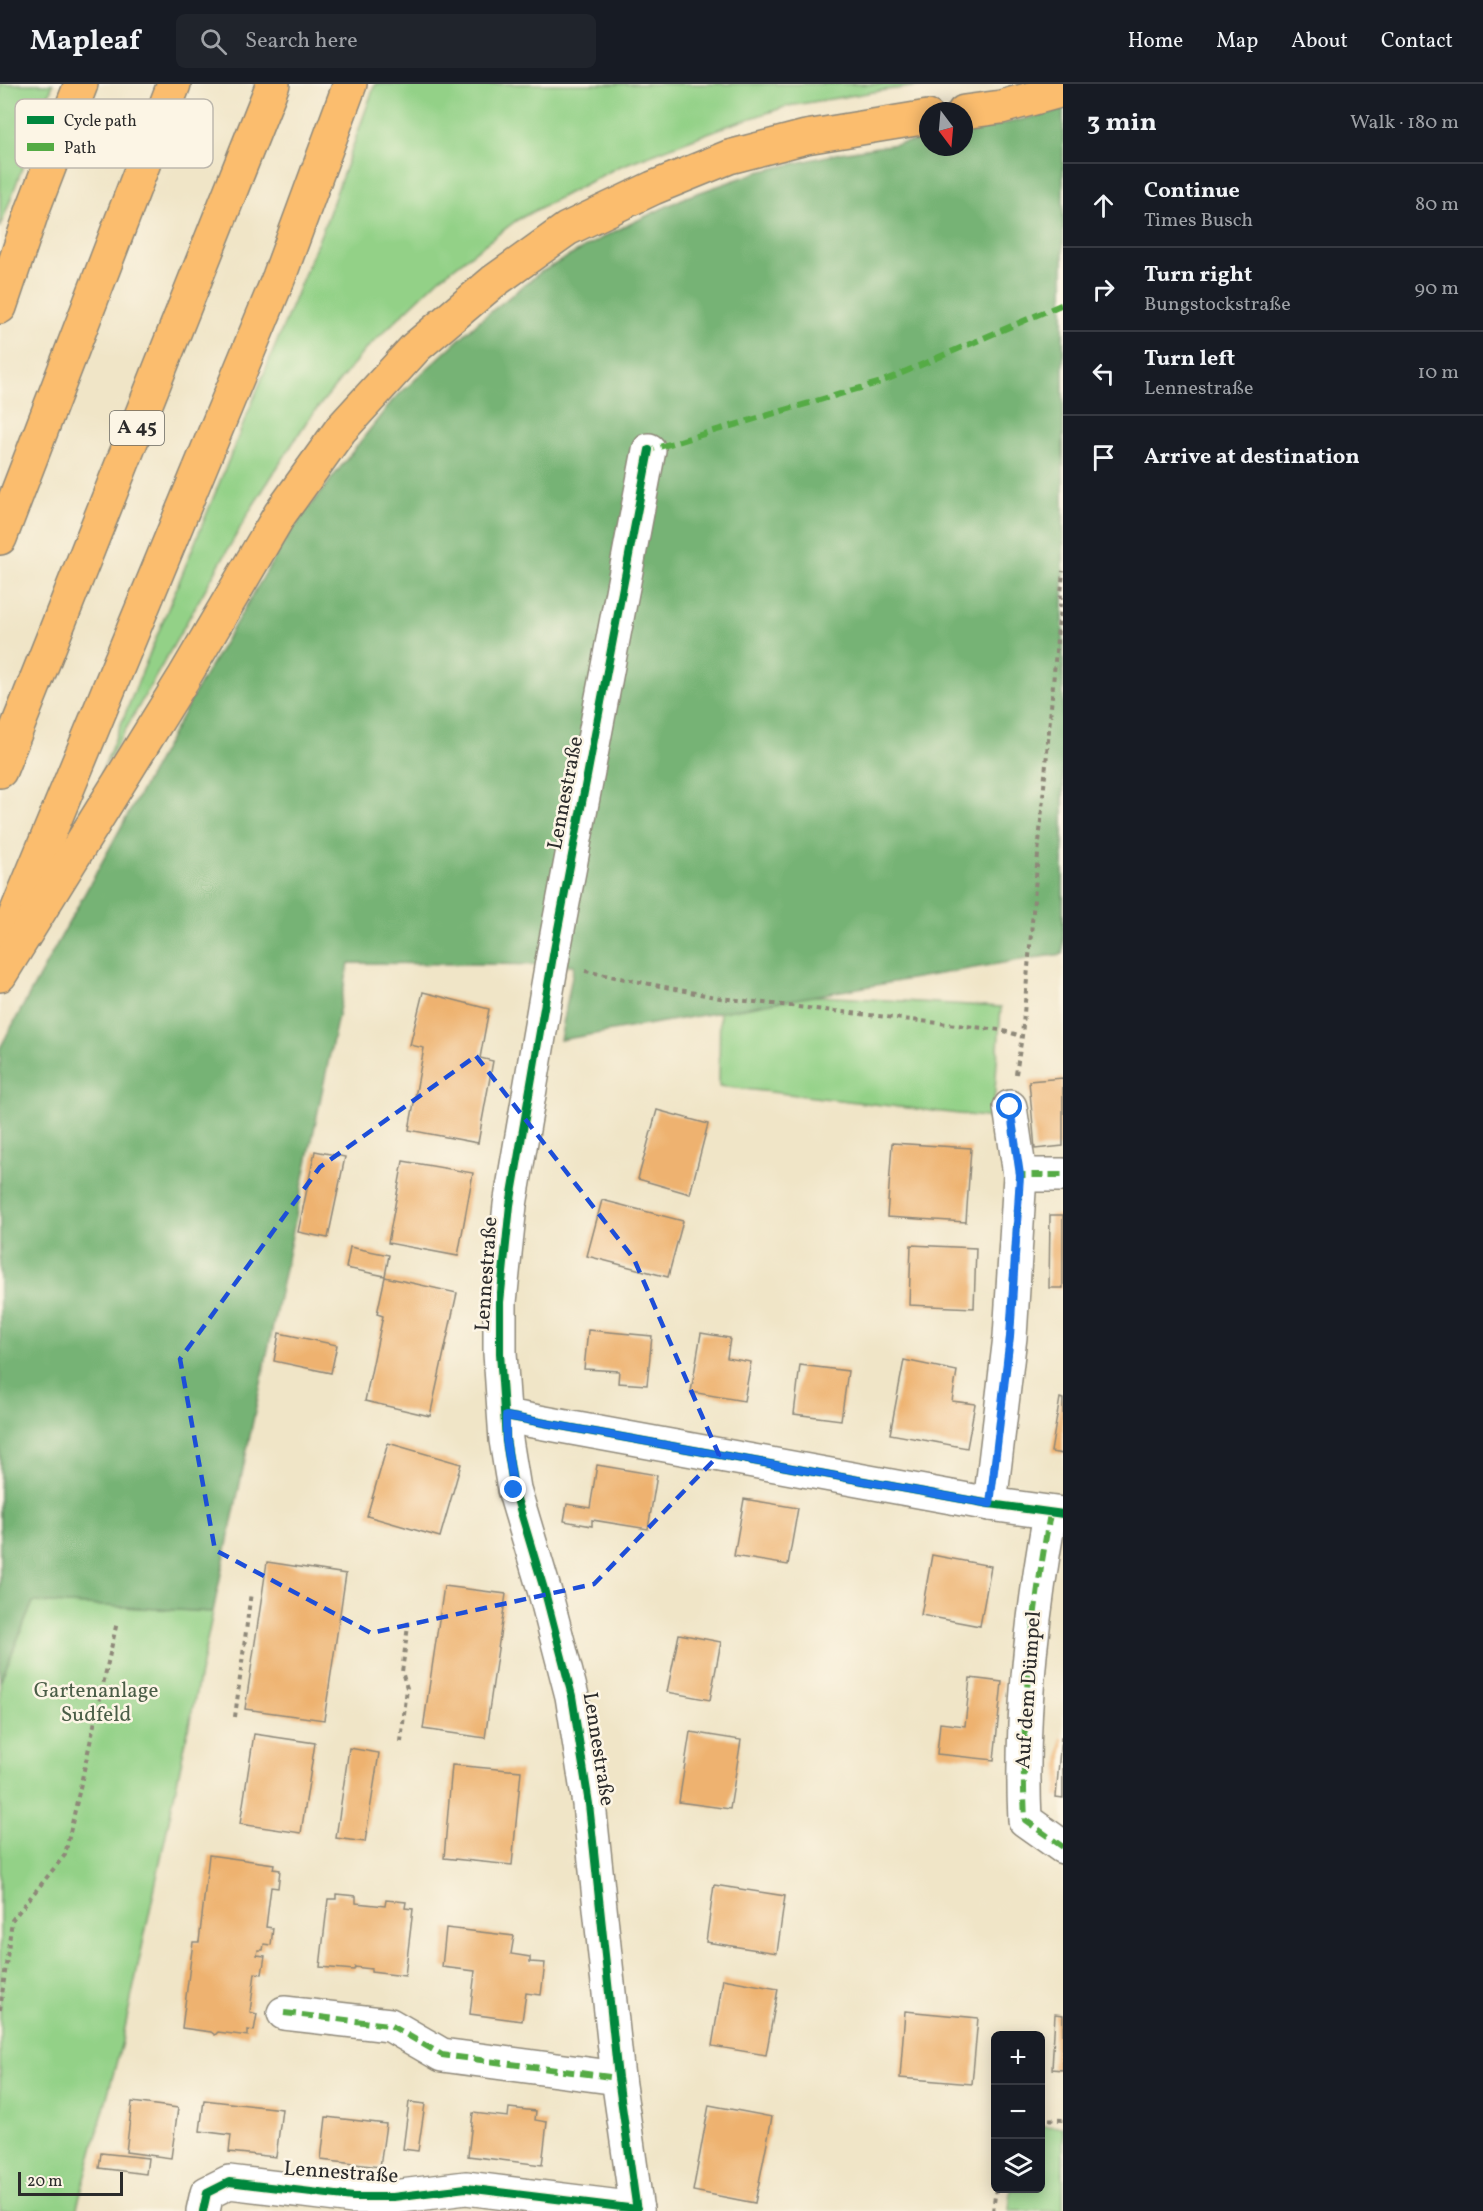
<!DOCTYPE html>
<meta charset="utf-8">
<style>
body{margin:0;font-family:Vollkorn,serif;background:#20242c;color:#f1f3f6}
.controls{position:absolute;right:18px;bottom:18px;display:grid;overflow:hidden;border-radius:9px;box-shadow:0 3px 15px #0003}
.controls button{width:54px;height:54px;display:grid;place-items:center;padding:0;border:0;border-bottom:2px solid #363941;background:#171b24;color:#f1f3f6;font:30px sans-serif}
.compass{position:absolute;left:919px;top:18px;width:54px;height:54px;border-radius:50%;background:#171b24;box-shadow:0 3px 15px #0003;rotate:164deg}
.scale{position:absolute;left:18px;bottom:15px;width:105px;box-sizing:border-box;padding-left:6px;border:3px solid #2b2b2b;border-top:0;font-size:16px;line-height:21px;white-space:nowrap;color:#2b2b2b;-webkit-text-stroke:4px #fcf5e5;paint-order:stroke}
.stop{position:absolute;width:18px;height:18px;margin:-14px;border:4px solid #1a73e8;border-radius:50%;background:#fff}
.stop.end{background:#1a73e8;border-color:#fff;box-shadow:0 2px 6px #0008}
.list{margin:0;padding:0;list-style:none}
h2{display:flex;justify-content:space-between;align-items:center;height:78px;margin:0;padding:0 24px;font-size:26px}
h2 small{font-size:20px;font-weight:400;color:#9ea1a6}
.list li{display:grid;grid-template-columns:39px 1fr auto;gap:18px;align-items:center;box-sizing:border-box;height:84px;padding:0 24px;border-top:2px solid #363941}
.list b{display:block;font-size:22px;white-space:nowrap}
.list p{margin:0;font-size:20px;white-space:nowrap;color:#9ea1a6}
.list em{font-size:20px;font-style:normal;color:#9ea1a6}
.icon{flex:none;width:33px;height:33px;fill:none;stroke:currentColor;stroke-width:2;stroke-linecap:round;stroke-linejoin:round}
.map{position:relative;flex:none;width:1063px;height:2127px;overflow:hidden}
header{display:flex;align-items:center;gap:36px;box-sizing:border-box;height:84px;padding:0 30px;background:#171b24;border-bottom:2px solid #363941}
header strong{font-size:28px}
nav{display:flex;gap:33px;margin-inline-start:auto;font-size:21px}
.search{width:420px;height:54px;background:#20242c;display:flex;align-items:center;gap:15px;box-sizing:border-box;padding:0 21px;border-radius:9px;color:#9ea1a6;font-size:22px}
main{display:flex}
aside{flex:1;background:#171b24}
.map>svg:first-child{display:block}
</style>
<header>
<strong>Mapleaf</strong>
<div class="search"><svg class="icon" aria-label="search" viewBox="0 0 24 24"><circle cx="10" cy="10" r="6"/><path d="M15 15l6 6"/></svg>Search here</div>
<nav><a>Home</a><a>Map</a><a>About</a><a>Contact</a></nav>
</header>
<main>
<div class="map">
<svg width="1063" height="2127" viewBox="0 0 1063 2127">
<rect width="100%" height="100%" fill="#fcf5e5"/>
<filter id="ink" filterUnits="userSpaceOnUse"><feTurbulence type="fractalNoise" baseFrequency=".0167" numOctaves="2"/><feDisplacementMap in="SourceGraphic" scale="12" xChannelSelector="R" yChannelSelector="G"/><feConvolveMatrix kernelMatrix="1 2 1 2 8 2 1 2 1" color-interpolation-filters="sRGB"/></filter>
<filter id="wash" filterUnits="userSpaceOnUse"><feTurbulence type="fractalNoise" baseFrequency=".008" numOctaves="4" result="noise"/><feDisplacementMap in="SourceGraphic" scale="24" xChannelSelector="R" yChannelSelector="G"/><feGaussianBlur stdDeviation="1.35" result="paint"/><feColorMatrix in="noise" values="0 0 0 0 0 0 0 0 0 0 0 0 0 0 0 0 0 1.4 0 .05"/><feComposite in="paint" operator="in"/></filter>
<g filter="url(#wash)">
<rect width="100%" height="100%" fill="#f0e5c7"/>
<g fill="#93d187" stroke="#5f7e59" stroke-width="1.5">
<polygon points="0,0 53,0 0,144"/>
<polygon points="375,0 938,0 886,6 788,22 724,43 618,83 517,136 439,195 364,267 307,337 252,423 101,689 327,135"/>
<polygon points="720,906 1001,923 993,1034 719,1002"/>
<polygon points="33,1518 213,1528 122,1958 76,2127 0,2127 0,1598"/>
<polygon points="1041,2042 1063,2043 1063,2127 1009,2127 1011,2105 1040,2104"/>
</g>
<polygon fill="#76b374" stroke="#506f50" stroke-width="1.5" points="1063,26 1063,870 1026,875 560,956 574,881 349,879 213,1528 33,1518 0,1598 0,964 199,601 290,448 392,317 479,237 541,188 607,151 686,113 758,88 840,69 928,55 928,63 964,63 964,49"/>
<g id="blocks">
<g fill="#eeb270">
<polygon points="423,908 489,925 480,974 493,977 478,1059 409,1046 424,964 410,961"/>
<polygon points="1063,994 1063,1062 1035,1065 1029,997"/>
<polygon points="657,1026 708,1040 690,1110 638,1095"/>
<polygon points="892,1059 971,1064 966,1138 887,1133"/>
<polygon points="315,1067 345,1073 328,1154 298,1148"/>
<polygon points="403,1077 473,1089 458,1172 388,1159"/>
<polygon points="602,1116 683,1137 668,1193 587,1172"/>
<polygon points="1050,1131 1063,1131 1063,1204 1049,1204"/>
<polygon points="911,1161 976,1164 974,1224 909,1221"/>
<polygon points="350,1163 389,1171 385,1192 346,1184"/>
<polygon points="385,1193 457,1209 430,1332 365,1317 383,1232 377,1230"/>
<polygon points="588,1246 652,1252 647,1301 618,1299 619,1287 584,1285"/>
<polygon points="279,1249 337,1261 331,1289 274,1277"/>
<polygon points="701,1249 730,1254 727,1274 751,1278 744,1317 691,1308"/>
<polygon points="904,1276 957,1287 952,1317 975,1320 967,1364 890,1350"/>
<polygon points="800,1281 848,1287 841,1336 794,1330"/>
<polygon points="1060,1314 1063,1315 1063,1370 1051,1368"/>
<polygon points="388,1359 461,1380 440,1453 367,1432"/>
<polygon points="597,1381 657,1391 648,1445 592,1436 592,1442 564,1437 567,1420 590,1424"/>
<polygon points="744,1415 798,1424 788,1481 734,1472"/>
<polygon points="932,1471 991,1482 980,1542 921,1531"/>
<polygon points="267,1478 346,1490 324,1636 245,1625"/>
<polygon points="444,1502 506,1510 485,1654 423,1645"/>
<polygon points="679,1550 721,1558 710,1616 667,1608"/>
<polygon points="970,1594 1002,1598 994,1676 937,1670 940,1639 965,1642"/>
<polygon points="690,1648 741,1656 730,1725 679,1718"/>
<polygon points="254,1650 315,1659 301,1749 240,1740"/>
<polygon points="1061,1654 1063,1654 1063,1714 1056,1713"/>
<polygon points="349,1664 379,1669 365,1758 336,1754"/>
<polygon points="452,1681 521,1687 512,1781 444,1774"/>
<polygon points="209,1771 274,1780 273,1785 280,1786 278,1804 271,1803 266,1843 273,1844 271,1861 264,1860 263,1866 258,1866 257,1871 265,1872 262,1890 255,1889 250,1928 257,1930 254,1947 248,1946 248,1952 218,1948 215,1951 211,1948 182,1944 193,1858 199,1858"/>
<polygon points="714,1801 785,1812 777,1869 706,1858"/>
<polygon points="336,1810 356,1812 356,1819 385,1822 386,1816 406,1818 405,1824 413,1825 405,1892 371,1888 371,1885 355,1883 354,1886 320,1883 328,1815 336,1815"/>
<polygon points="446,1844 514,1852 511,1870 530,1873 530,1878 545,1879 541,1911 526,1909 522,1937 470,1930 475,1887 442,1883"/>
<polygon points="723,1895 778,1905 766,1971 712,1962"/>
<polygon points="905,1927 978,1934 972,2000 900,1994"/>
<polygon points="1055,1930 1063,1931 1063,1986 1052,1985"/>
<polygon points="204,2016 282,2025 276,2073 229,2068 231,2051 200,2047"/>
<polygon points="132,2018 178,2024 171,2074 126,2068"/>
<polygon points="409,2018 425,2020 418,2067 403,2065"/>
<polygon points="709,2021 772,2033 755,2119 693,2107"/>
<polygon points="509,2024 536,2027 535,2036 547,2038 542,2081 468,2072 473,2029 508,2033"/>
<polygon points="326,2033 386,2040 380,2083 321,2076"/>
<polygon points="101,2069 148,2074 146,2090 99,2084"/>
</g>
</g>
</g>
<g filter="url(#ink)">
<use href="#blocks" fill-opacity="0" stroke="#8e8879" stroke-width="1.5"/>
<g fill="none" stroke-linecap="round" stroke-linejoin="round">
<defs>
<g id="minor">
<polyline points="1010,1023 1020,1091"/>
<polyline points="506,1332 990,1420 1063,1430"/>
<polyline points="990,1420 1010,1253 1020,1091 1063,1091"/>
<path d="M1050,1430C1032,1529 1020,1635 1025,1736L1063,1763"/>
<polyline points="284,1929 390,1941 442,1971 618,1994"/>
<polyline points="203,2127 207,2109 229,2098 353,2113 393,2113 466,2104 637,2125"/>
<polyline points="637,2127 618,1994 589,1720 572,1612 546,1512 514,1405 506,1356 500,1269 500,1218 510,1121 554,866 649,366"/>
</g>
<g id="motorway">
<polyline points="964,28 1001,23 1063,6"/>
<polyline points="0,223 33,125 81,0"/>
<polyline points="0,454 174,0"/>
<polyline points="0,687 273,0"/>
<polyline points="8,849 279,193 350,0"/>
<polyline points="0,891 183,595 280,430 341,345 416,263 493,198 567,145 653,104 729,73 806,53 928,33"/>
</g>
</defs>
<use href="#minor" stroke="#8e8879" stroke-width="36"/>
<use href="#motorway" stroke="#8e8879" stroke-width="36"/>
<g stroke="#8e8879" stroke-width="4" stroke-dasharray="4.5 4.5" stroke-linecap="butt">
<polyline points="585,887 720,914 1000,946 1022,952"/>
<polyline points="1016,990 1022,952 1063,487"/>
<polyline points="235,1633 251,1508"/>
<polyline points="401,1658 407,1604 402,1588 409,1534"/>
<polyline points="0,1926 12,1836 65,1771 117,1538"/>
<polyline points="1040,2035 1063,2036"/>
<polyline points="993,2127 996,2104"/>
</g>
<use href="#minor" stroke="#fff" stroke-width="33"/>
<use href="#motorway" stroke="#fbbd6e" stroke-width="33"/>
<g stroke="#54ab44" stroke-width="6" stroke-dasharray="12 6" stroke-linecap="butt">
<polyline points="648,372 649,366 881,298 1063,220"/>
<polyline points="1010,1023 1020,1091"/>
<polyline points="990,1420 1010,1253 1020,1091 1063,1091"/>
<path d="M1050,1430C1032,1529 1020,1635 1025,1736L1063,1763"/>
<polyline points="284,1929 390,1941 442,1971 618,1994"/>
</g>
<defs>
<g id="cycleway">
<polyline points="506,1332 990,1420 1063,1430"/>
<polyline points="203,2127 207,2109 229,2098 353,2113 393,2113 466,2104 637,2125"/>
<polyline points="637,2127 618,1994 589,1720 572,1612 546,1512 514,1405 506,1356 500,1269 500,1218 510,1121 554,866 649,366"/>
</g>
</defs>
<use href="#cycleway" stroke="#fcf5e5" stroke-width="11"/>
<use href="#cycleway" stroke="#00873e" stroke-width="8"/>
</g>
</g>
<g fill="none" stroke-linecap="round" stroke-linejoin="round" filter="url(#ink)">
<polyline stroke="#1a73e8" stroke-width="8" points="514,1406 506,1356 506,1332 990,1420 1010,1253 1020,1091 1010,1023"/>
</g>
<path fill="none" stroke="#1d4ed8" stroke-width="4.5" stroke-dasharray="12 8" stroke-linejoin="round" d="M476,972L634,1175L719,1371L594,1500L371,1549L215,1466L180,1275L320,1083Z"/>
<g text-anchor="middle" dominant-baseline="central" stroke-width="5" stroke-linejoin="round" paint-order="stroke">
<rect fill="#fcf5e5" stroke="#6a6863" stroke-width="1.5" x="110" y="327" width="54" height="34" rx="4.5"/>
<g font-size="20" font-weight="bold" fill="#2b2b2b">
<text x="137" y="344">A 45</text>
</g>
<g font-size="21" fill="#2b2b2b" stroke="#fcf5e5">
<text transform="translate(566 709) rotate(-79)">Lennestraße</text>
<text transform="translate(487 1190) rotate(-86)">Lennestraße</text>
<text transform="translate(1029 1606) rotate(-86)">Auf dem Dümpel</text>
<text transform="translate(598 1665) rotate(81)">Lennestraße</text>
<text transform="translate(341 2089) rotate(4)">Lennestraße</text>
</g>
<g font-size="21" fill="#4a5d47" stroke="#fcf5e5">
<text x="96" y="1607">Gartenanlage<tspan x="96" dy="24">Sudfeld</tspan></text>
</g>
</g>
<rect x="15" y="15" width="198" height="69" rx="9" fill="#fcf5e5" stroke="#bdb8ad" stroke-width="1.5"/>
<rect x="27" y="32" width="27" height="8" fill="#00873e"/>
<rect x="27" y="59" width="27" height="8" fill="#54ab44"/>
<g font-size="16" fill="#2b2b2b">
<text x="64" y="42">Cycle path</text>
<text x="64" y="69">Path</text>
</g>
</svg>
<div class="controls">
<button>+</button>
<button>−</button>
<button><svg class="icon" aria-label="layers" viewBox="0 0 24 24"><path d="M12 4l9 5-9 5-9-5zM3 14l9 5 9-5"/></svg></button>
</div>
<svg class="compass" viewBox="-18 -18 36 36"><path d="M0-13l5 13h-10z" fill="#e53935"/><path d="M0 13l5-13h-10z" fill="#9ea1a6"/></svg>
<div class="scale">20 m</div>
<div class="stop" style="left:1010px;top:1023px"></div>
<div class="stop end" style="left:514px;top:1406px"></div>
</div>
<aside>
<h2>3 min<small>Walk · 180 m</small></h2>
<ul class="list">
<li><svg class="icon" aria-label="ahead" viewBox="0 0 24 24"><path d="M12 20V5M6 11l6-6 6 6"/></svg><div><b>Continue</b><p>Times Busch</p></div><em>80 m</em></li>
<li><svg class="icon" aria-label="right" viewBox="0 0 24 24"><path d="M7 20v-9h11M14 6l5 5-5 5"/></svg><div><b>Turn right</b><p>Bungstockstraße</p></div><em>90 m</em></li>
<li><svg class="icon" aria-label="left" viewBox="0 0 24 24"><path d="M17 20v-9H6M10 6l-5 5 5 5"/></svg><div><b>Turn left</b><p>Lennestraße</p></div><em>10 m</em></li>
<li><svg class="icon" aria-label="arrive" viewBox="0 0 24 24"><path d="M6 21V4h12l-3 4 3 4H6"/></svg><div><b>Arrive at destination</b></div></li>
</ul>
</aside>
</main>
